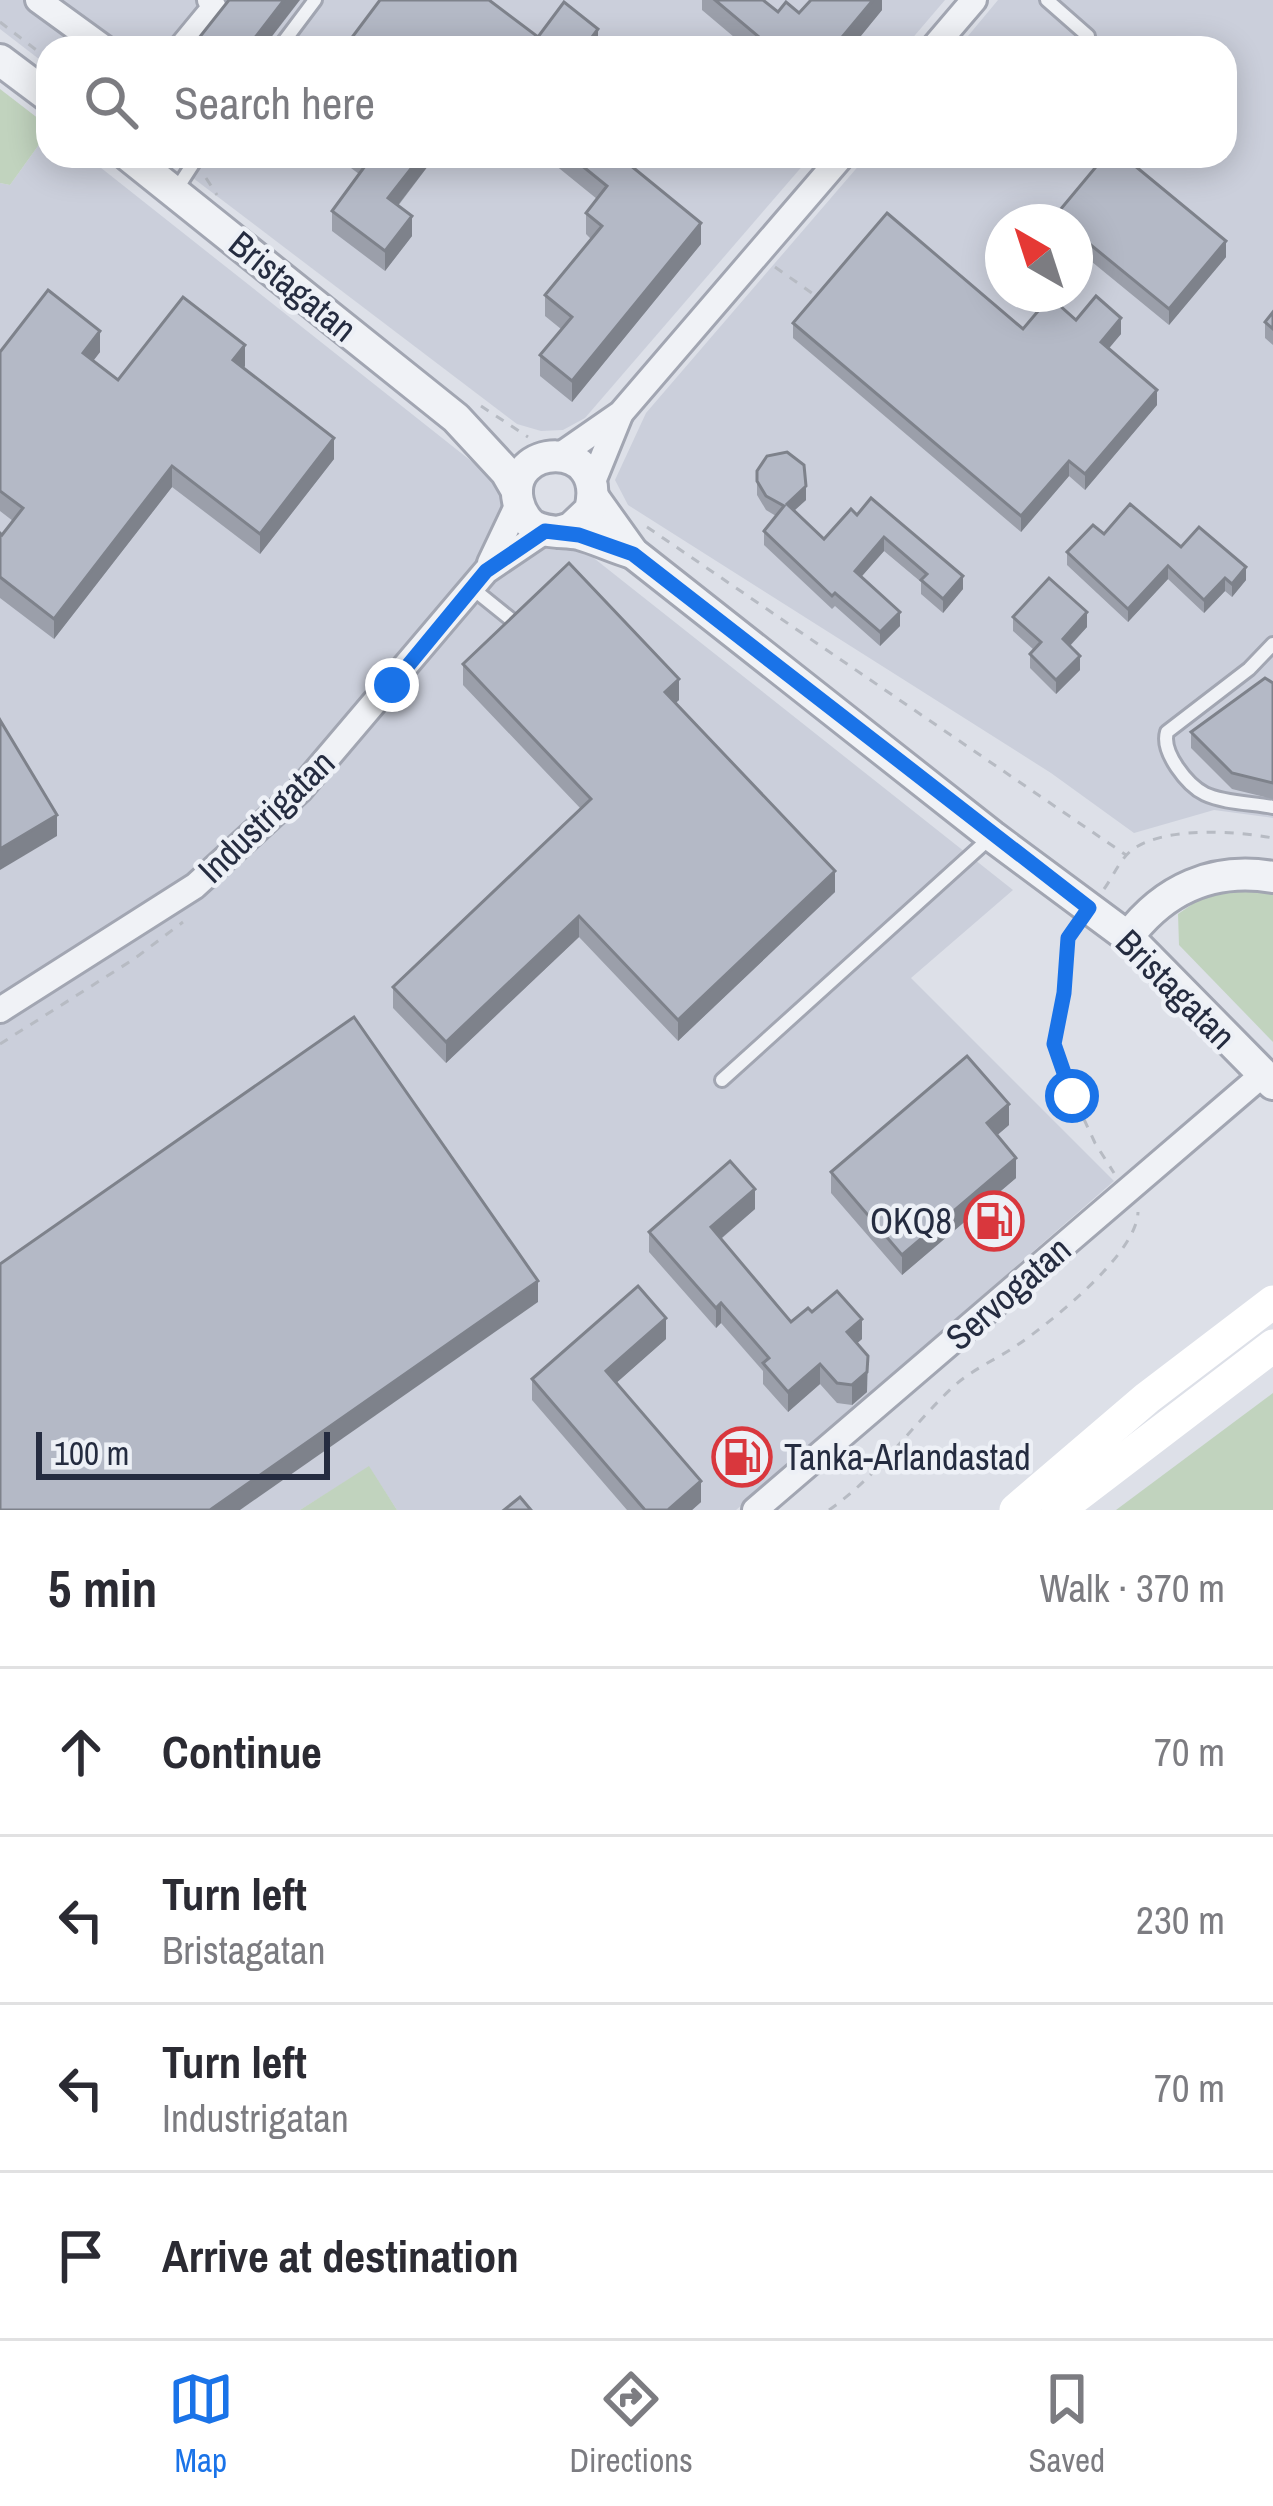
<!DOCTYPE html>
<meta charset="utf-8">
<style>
body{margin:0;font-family:"Archivo Narrow",sans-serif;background:#f7f7f7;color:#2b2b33}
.compass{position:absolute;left:985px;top:204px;width:108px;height:108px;border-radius:50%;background:#fff;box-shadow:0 6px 30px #0003;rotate:321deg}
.scale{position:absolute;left:36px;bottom:30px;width:294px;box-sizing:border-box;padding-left:12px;border:6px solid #252c40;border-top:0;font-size:33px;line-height:42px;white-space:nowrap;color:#252c40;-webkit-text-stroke:9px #edf0f6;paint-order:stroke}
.stop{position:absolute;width:36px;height:36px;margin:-27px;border:9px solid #1a73e8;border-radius:50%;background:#fff}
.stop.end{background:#1a73e8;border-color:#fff;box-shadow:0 3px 12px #0008}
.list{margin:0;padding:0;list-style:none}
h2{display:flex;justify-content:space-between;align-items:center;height:156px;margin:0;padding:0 48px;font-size:51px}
h2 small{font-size:39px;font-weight:400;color:#7c7c81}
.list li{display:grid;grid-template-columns:78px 1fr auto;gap:36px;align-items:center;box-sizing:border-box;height:168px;padding:0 48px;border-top:3px solid #e1e1e2}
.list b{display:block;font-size:45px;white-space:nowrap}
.list p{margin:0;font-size:39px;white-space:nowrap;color:#7c7c81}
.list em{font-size:39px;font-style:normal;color:#7c7c81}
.icon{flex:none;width:66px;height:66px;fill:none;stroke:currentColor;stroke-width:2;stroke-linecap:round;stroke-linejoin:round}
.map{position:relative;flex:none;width:1273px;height:1510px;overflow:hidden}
.search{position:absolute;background:#fff;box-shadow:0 6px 30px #0003;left:36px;right:36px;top:36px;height:132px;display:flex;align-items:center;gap:30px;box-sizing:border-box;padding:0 42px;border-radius:36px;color:#7c7c81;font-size:45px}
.sheet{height:828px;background:#fff}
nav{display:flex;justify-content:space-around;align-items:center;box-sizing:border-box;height:168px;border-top:3px solid #e1e1e2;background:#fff;font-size:33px;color:#7c7c81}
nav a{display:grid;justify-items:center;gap:6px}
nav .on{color:#1a73e8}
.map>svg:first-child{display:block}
</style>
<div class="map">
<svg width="1273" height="1510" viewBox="0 0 1273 1510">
<rect width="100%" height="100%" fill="#dde0e8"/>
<g fill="#cbcfdb" fill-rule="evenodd">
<polygon points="0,0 945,0 904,48 48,48 48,66 0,29"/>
<path d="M998,0H1273V818L1214,810L1134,833L1051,773L628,505L615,480L646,413L867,156H1225V48H958ZM1003,222H1075V294H1003Z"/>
<polygon points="48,132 48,156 86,156 1013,890 911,978 1114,1181 736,1510 397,1510 369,1467 300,1510 0,1510 0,183 10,185"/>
<polygon points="164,156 811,156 585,418 563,430 541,431 517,424"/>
</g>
<g fill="#c1d3be">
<polygon points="0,89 48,126 48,132 10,185 0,183"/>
<polygon points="1273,882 1273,1042 1179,945 1178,914 1213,890"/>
<polygon points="1273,1393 1273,1510 1116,1510"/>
<polygon points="369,1466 397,1510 300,1510"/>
</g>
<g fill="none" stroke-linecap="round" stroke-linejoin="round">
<defs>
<g id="service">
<polyline points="1047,0 1088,36"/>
<polyline points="279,48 315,0"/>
<polyline points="176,190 198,156"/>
<polyline points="472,588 513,621"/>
<path d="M1273,644L1249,669L1167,732C1161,752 1187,785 1205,794C1224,803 1253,803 1273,807"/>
<polyline points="722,1080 991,837"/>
</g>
<g id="minor">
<polyline points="38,0 104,48"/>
<polyline points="181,48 214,8 210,0"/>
<polyline points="933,48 974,0"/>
<polyline points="559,456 621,413 842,156"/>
<polyline points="592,484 620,415"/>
<polyline points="490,563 518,504"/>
<polyline points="0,1010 195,886 300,790 486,571 545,531"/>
<polyline points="755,1510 1261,1076"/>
</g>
<g id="tertiary">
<polyline points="0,60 48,96"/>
<polyline points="129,156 456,418 506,472 517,491"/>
<polyline points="593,497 633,553 992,836 1128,937 1273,1084"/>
<path d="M558,532L571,528L590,510C609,437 505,443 518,501C520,510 525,519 532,525C546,534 563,531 579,534C597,539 615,548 633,553"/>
<path d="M1128,937C1164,889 1213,867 1273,877"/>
</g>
</defs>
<use href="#service" stroke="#a2a6b2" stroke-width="18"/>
<use href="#minor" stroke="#a2a6b2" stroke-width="30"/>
<use href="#tertiary" stroke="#a2a6b2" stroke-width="36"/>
<g stroke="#b7bbc3" stroke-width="3" stroke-dasharray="9 9" stroke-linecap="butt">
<polyline points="0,22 48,59"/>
<polyline points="206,178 217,195"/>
<polyline points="775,267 816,296"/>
<polyline points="481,406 528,437"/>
<polyline points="647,527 1126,855"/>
<path d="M1104,889C1113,877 1120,859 1132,850C1164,826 1236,831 1273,838"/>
<polyline points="1073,930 1068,938 1061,1018 1054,1044 1057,1061 1095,1143 1114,1173"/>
<polyline points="0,1044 134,959 183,922"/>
<path d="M829,1510C878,1476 911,1426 954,1386C973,1369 995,1360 1016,1346C1050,1323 1137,1254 1138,1212"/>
</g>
<use href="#service" stroke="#f0f2f6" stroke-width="12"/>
<use href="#minor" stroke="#f0f2f6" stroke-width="24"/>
<use href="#tertiary" stroke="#f0f2f6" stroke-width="30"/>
<g stroke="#fff" stroke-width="33">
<polyline points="1016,1510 1147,1398 1273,1302"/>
<polyline points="1058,1510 1273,1346"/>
</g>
</g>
<g fill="#9b9faa">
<polygon points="702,0 763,0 778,12 799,13 882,0 882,10 851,48 747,48 702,10"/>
<polygon points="335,156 431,156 431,162 398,206 412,236 385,271 332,231 332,211 359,174"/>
<polygon points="544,156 619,156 701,244 572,402 540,376 540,355 561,329 545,316 545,295 591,239 586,234 586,213 597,199"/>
<polygon points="1055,216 1226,257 1169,325 1075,248 1075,222 1055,222"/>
<polygon points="1273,312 1273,345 1265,338 1265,322"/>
<polygon points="1076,320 1121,334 1108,348 1157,405 1085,490 1069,476 1021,532 793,338 793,323 1023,329"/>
<polygon points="0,352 100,352 93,361 118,380 245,366 244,368 334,459 260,554 172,487 54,639 0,598 0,533 2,535 13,521 0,511"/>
<polygon points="757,471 806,500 794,511 824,539 851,509 963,589 943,613 921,594 921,582 884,551 861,577 900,626 880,646 835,606 832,609 764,545 764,531 776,516 766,510 757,495"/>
<polygon points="1104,534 1181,547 1246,580 1232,597 1225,591 1204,613 1168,579 1128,622 1067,565 1067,552"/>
<polygon points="1013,617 1087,627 1070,646 1080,670 1056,694 1030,668 1030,654 1034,650 1013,631"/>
<polygon points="463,664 679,700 675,703 835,892 678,1041 579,937 446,1063 393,1008 393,987 581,809 463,685"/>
<polygon points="1273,683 1273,799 1232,789 1191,748 1191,732"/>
<polygon points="1009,1125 997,1135 1016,1178 902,1275 831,1193 831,1172"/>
<polygon points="755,1209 721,1239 791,1322 812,1312 862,1339 857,1343 867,1392 852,1405 837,1403 820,1384 788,1412 763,1384 763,1371 721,1323 716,1328 649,1252 649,1232"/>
<polygon points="666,1339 616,1383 701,1502 692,1510 627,1510 532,1400 532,1379"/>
</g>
<g fill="#7e828b">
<polygon points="284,0 300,0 263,48 247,48"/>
<polygon points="873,0 882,0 882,10 851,48 833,48"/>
<polygon points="598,29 598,48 584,48"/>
<polygon points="421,156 431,156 431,162 388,218 388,198"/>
<polygon points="412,216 412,236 385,271 385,251"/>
<polygon points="701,223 701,244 572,402 572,381"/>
<polygon points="1226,241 1226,257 1169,325 1169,309"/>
<polygon points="1121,318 1121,334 1101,358 1101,342"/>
<polygon points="100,331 100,352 83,374 83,353"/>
<polygon points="245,345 245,366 233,381 233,360"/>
<polygon points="1157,390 1157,405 1085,490 1085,474"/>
<polygon points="334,438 334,459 260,554 260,534"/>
<polygon points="1069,461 1069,476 1021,532 1021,516"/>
<polygon points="172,466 172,487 54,639 54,619"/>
<polygon points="806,486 806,500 787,517 787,504"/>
<polygon points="884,537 884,551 855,584 855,571"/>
<polygon points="1168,566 1168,579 1128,622 1128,609"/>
<polygon points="1246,567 1246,580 1232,597 1232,584"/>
<polygon points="963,576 963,589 943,613 943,599"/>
<polygon points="1225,578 1225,591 1204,613 1204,600"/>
<polygon points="900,612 900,626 880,646 880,632"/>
<polygon points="1087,612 1087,627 1063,653 1063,639"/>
<polygon points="1080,656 1080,670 1056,694 1056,680"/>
<polygon points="679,679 679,700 665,713 665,692"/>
<polygon points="57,815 57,836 0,870 0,849"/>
<polygon points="835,871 835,892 678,1041 678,1020"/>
<polygon points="579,916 579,937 446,1063 446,1042"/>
<polygon points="1009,1104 1009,1125 987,1144 987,1123"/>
<polygon points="1016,1158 1016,1178 902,1275 902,1255"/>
<polygon points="755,1189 755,1209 711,1247 711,1227"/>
<polygon points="538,1281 538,1302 240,1510 210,1510"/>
<polygon points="721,1303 721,1323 716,1328 716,1308"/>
<polygon points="666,1318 666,1339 606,1392 606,1371"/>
<polygon points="862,1319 862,1339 847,1352 847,1332"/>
<polygon points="868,1356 867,1392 852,1405 852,1385"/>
<polygon points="820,1364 820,1384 788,1412 788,1392"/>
<polygon points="701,1481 701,1502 692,1510 668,1510"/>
</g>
<g fill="#b4b9c6" stroke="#7e828b" stroke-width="3">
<polygon points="229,0 284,0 247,48 191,48"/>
<polygon points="380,0 489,0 538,37 564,2 598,29 584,48 344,48"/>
<polygon points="715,0 763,0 778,12 786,2 799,13 811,0 873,0 833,48 772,48"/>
<polygon points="361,156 421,156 388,198 412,216 385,251 332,211 368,162"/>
<polygon points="570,156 619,156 701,223 572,381 540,355 572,317 545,295 602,226 586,213 607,186"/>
<polygon points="1105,156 1123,156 1226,241 1169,309 1075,232 1075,222 1063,222 1055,216"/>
<polygon points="887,213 1023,329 1050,297 1076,320 1096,296 1121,318 1101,342 1157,390 1085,474 1069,461 1021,516 793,323"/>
<polygon points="48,290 100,331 83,353 118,380 183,297 245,345 233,360 334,438 260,534 172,466 54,619 0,577 0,533 2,535 23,508 0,491 0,352"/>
<polygon points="1273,312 1273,329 1265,322"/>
<polygon points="787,452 804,465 806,486 787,504 824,539 851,509 857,515 871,498 963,576 943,599 921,580 927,574 884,537 855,571 900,612 880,632 835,593 832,596 764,531 784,506 766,496 757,481 757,471 767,456"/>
<polygon points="1130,504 1181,547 1199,527 1246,567 1232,584 1225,578 1204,600 1168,566 1128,609 1067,552 1093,525 1104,534"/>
<polygon points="569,563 679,679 665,692 835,871 678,1020 579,916 446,1042 393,987 591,799 463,664"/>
<polygon points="1049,578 1087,612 1063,639 1080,656 1056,680 1030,654 1041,642 1013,617"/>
<polygon points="1265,678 1273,683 1273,783 1232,773 1191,732"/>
<polygon points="0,720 57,815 0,849"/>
<polygon points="354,1017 538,1281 210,1510 0,1510 0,1264"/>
<polygon points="967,1056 1009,1104 987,1123 1016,1158 902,1255 831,1172"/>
<polygon points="730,1161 755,1189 711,1227 791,1322 808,1308 812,1312 837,1291 862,1319 847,1332 868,1356 867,1372 852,1385 837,1383 820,1364 788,1392 763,1363 769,1358 721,1303 716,1308 649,1232"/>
<polygon points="638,1286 666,1318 606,1371 701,1481 668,1510 645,1510 532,1379"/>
<polygon points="520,1497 531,1510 504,1510"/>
</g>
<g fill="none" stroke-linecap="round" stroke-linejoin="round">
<polyline stroke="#1a73e8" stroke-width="15" points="392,685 486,571 545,531 579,535 633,554 1089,908 1068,938 1064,993 1054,1044 1072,1096"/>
</g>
<defs>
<symbol id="fuel-ring" viewBox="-11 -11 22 22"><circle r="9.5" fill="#edf0f6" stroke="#d9373d" stroke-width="1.5"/><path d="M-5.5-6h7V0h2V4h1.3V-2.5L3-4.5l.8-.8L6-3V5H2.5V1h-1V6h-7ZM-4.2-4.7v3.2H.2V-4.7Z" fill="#d9373d"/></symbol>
</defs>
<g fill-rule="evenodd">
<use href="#fuel-ring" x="961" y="1188" width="66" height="66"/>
<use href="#fuel-ring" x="709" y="1424" width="66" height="66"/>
</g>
<g text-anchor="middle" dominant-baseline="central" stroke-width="9" stroke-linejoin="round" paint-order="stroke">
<g font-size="36" fill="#252c40" stroke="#edf0f6">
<text transform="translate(293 286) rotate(39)">Bristagatan</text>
<text transform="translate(266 816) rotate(-44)">Industrigatan</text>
<text transform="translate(1176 989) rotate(45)">Bristagatan</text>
<text transform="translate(1008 1293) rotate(-41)">Servogatan</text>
</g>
<g font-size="36" fill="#252c40" stroke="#edf0f6" text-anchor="end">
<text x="952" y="1221">OKQ8</text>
<text x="784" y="1457" text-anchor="start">Tanka-Arlandastad</text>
</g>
</g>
</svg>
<svg class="compass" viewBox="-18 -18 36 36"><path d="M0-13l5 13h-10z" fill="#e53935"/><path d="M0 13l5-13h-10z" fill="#7c7c81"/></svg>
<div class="scale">100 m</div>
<div class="stop" style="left:1072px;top:1096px"></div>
<div class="stop end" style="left:392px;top:685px"></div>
<div class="search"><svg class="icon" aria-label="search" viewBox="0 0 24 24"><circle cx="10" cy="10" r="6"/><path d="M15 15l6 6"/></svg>Search here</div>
</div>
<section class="sheet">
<h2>5 min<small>Walk · 370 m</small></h2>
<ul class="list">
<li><svg class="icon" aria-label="ahead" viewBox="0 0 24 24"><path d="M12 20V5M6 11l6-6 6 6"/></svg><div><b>Continue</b></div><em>70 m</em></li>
<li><svg class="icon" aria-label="left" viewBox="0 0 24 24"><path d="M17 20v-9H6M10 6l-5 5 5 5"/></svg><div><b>Turn left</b><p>Bristagatan</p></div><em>230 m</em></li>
<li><svg class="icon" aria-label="left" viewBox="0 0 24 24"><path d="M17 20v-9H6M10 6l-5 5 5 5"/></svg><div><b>Turn left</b><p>Industrigatan</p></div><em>70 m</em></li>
<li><svg class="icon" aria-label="arrive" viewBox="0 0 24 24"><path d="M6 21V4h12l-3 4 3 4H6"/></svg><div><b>Arrive at destination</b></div></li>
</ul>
</section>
<nav>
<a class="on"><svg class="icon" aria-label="map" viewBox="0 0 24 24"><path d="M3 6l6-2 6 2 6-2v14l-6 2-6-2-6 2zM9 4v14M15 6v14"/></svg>Map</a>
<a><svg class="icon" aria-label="directions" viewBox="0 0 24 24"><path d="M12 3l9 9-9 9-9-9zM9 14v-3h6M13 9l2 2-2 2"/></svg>Directions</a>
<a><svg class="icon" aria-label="saved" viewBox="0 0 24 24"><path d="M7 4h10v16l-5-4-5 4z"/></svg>Saved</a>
</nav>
